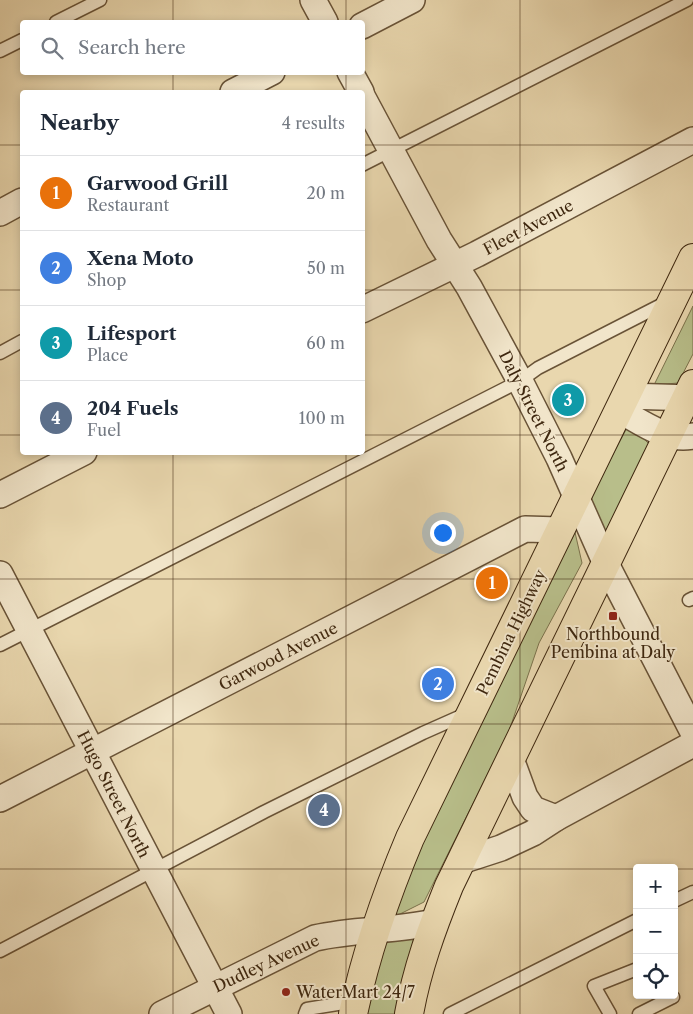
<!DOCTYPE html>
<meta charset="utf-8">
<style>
body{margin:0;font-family:"Libre Caslon Text",serif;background:#f2f2f3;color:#1f2937}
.controls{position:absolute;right:15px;bottom:15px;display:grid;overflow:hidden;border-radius:5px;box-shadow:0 2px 8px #0003}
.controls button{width:45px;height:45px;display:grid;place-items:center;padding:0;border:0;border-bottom:1px solid #e0e1e3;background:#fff;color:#1f2937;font:25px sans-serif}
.you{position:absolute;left:442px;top:532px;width:18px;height:18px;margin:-12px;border:4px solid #fff;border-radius:50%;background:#1a73e8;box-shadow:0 0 0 8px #1a73e833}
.badge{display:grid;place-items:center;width:32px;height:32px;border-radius:50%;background:#b45309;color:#fff;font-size:16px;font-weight:700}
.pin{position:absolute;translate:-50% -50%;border:2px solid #fff;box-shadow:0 1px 5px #0006}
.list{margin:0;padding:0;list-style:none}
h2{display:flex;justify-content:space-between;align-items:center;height:65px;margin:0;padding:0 20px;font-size:21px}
h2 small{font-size:16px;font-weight:400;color:#747a83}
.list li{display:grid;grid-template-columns:32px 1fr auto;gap:15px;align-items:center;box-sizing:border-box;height:75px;padding:0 20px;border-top:1px solid #e0e1e3}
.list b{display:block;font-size:19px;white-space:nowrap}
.list p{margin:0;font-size:16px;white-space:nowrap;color:#747a83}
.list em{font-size:16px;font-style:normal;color:#747a83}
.icon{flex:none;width:28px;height:28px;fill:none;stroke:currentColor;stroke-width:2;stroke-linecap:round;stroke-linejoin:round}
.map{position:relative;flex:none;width:693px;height:1014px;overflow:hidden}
.search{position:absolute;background:#fff;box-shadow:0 2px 8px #0003;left:20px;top:20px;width:345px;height:55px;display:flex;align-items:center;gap:12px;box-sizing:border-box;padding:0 18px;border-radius:5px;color:#747a83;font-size:19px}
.panel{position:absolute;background:#fff;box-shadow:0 2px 8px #0003;left:20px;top:90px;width:345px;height:365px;border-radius:5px}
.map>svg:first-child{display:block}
</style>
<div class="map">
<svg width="693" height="1014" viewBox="0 0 693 1014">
<rect width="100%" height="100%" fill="#e9d7ae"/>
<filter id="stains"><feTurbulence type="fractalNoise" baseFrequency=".004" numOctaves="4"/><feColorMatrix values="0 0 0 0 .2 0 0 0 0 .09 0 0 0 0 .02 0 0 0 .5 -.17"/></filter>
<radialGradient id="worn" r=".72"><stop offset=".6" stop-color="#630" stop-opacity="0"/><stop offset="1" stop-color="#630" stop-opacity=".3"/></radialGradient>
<g fill="#b8be8a" stroke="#7b724c">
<polygon points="693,306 693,354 678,383 654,385"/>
<polygon points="629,424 649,444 605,534 590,498"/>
<polygon points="574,528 582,563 539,643 509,731 424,902 390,919 414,856"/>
<polygon points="414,936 399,1014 367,1014 381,942"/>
</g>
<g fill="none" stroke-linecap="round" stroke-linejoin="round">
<defs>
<g id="service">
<polyline points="56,22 100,0"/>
<polyline points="0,51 22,40"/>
<polyline points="362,165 687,0"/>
<polyline points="0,353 22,341"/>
<polyline points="689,600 693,598"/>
<polyline points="0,645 520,381 538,368 667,302"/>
<polyline points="674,901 693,892"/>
<polyline points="0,951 264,812 423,733 468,713"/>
<polyline points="305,1014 307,1009 356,1001"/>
<polyline points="450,1014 637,920"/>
<polyline points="610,1014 594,986 637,969"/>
<polyline points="639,1014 673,997"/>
</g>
<g id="minor">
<polyline points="313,0 325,22"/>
<polyline points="362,26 412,0"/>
<polyline points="350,72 361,92"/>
<polyline points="233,92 272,72"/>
<polyline points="362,96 439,240 469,287 520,381 559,458 606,564 693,732"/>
<polyline points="0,213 22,201"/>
<polyline points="362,310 477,254 693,140"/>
<polyline points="626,396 693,398"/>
<path d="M619,410C641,422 667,442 693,436"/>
<polyline points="0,495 84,452"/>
<polyline points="0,574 229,1014"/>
<polyline points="511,759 525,797 533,809 556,818"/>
<polyline points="0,799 525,529 560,530"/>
<polyline points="461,861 501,848 533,833 556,818 693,744"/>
<path d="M162,1014L315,938C355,929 395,931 435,922"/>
</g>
<g id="primary">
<path d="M353,1014C366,953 386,895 410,838L693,258"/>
<path d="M409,1014C417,969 432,928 449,886L693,384"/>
</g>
</defs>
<use href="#service" stroke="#695337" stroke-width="15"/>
<use href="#minor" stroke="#695337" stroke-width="28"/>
<use href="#primary" stroke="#3e270f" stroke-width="30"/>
<use href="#service" stroke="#f1e5ca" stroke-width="12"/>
<use href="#minor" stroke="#f1e5ca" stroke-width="25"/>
<use href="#primary" stroke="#e9d7ae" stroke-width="28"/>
</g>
<path fill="none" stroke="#3e270f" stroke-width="1" stroke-opacity="0.55" d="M173,0V22M346,0V22M520,0V1014M173,72V92M346,72V92M0,145H22M362,145H693M0,290H22M362,290H693M0,435H22M362,435H693M173,452V1014M346,452V1014M0,579H693M0,724H693M0,869H637M674,869H693"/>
<g fill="#8f2418" stroke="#f1e5ca" stroke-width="2">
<rect x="608" y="611" width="10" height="10" rx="2.5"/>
<circle cx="286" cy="992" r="5"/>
</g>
<g text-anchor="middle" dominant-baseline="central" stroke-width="4" stroke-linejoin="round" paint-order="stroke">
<g font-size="16" fill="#3e270f" stroke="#f1e5ca">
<text transform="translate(528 227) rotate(-28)">Fleet Avenue</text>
<text transform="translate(534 411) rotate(63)">Daly Street North</text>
<text transform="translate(511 632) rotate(-64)">Pembina Highway</text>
<text transform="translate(278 656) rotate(-27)">Garwood Avenue</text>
<text transform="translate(114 794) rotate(63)">Hugo Street North</text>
<text transform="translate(266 963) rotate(-25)">Dudley Avenue</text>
</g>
<g font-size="16" fill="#3e270f" stroke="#f1e5ca">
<text x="613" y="634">Northbound<tspan x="613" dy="18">Pembina at Daly</tspan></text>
<text x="296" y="992" text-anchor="start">WaterMart 24/7</text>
</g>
</g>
<rect width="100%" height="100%" filter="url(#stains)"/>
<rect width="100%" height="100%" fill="url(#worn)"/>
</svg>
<div class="controls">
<button>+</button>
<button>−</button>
<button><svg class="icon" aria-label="locate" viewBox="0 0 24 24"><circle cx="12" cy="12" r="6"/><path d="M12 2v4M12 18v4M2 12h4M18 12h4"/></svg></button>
</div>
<div class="you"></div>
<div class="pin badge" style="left:492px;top:583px;background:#e8710a">1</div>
<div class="pin badge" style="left:438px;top:684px;background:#3f7fe0">2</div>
<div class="pin badge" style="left:568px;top:400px;background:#0f9aa8">3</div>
<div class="pin badge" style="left:324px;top:810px;background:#5c6f8a">4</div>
<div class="search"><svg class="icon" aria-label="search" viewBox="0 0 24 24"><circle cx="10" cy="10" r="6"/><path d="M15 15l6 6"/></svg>Search here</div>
<section class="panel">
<h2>Nearby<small>4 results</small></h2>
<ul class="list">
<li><span class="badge" style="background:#e8710a">1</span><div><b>Garwood Grill</b><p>Restaurant</p></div><em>20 m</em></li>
<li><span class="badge" style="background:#3f7fe0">2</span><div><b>Xena Moto</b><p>Shop</p></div><em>50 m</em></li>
<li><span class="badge" style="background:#0f9aa8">3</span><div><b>Lifesport</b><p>Place</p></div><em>60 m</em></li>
<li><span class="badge" style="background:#5c6f8a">4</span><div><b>204 Fuels</b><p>Fuel</p></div><em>100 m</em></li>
</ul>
</section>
</div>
